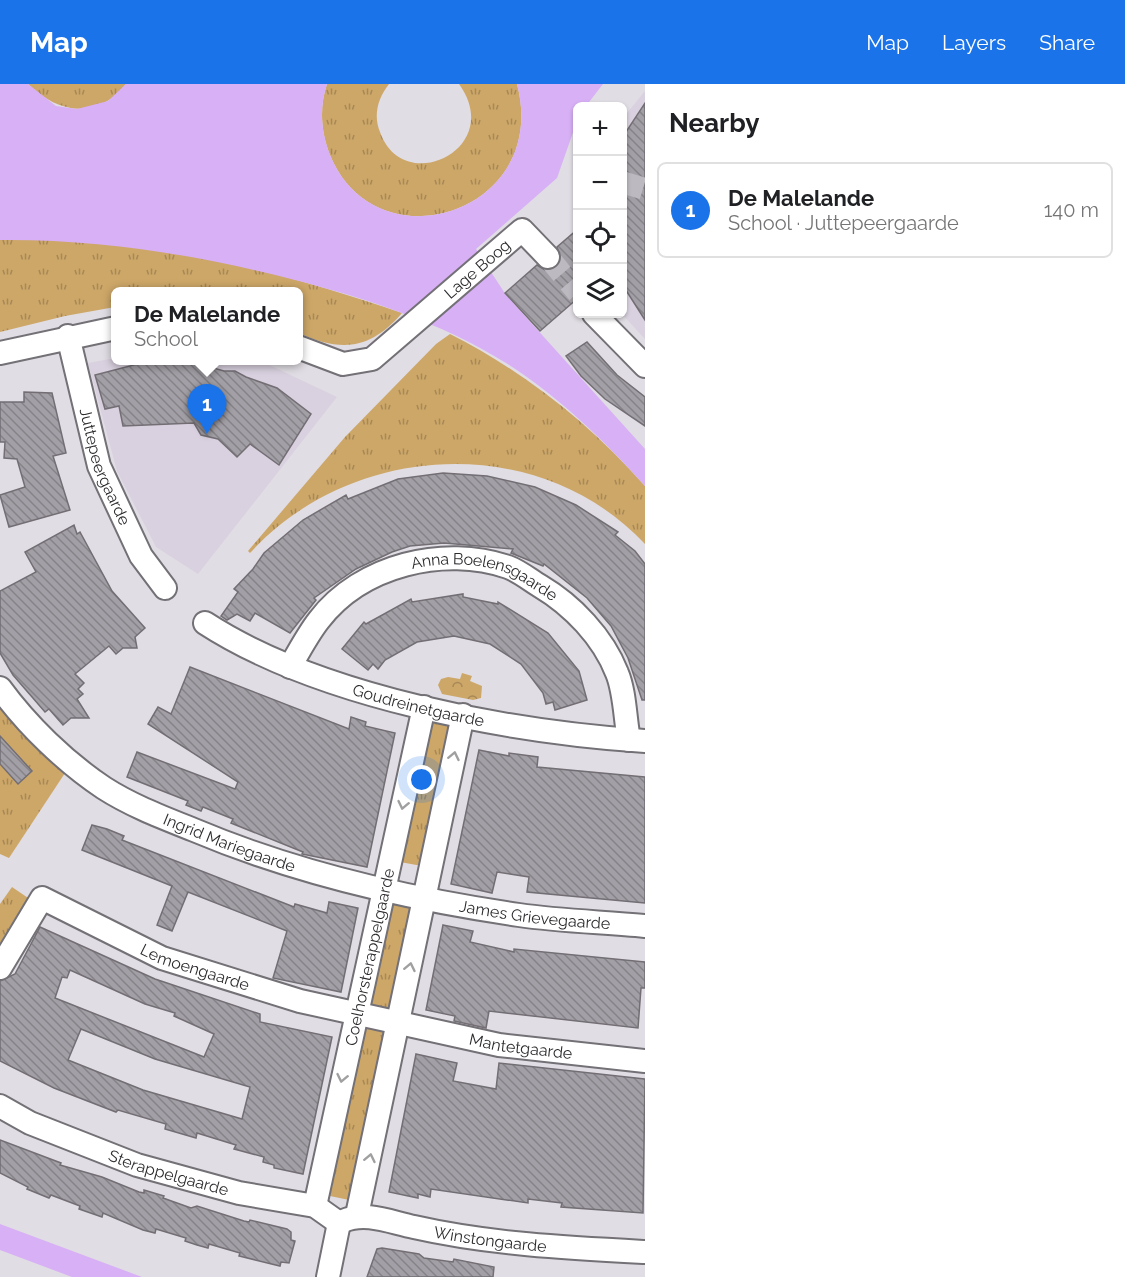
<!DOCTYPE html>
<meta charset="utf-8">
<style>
body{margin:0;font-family:Raleway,sans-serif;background:#f6f6f6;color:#202124}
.controls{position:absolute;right:18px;top:18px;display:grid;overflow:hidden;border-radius:9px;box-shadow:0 2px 4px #0004}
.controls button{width:54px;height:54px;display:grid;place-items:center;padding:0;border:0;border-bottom:2px solid #e0e0e0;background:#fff;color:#202124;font:30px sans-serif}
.you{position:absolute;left:422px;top:696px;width:21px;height:21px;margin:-15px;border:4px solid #fff;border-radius:50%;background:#1a73e8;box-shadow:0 0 0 9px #1a73e833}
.badge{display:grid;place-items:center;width:39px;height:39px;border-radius:50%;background:#1a73e8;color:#fff;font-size:20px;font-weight:700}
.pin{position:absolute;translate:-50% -50px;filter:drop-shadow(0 2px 3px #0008)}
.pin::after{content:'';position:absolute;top:32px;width:21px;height:18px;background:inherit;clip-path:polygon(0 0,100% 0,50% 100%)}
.popup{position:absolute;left:111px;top:203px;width:192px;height:78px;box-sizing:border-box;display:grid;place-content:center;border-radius:9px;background:#fff;filter:drop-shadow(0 2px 4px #0005);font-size:20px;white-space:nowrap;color:#757577}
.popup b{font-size:22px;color:#202124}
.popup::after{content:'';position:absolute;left:50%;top:100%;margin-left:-12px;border:12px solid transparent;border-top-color:#fff}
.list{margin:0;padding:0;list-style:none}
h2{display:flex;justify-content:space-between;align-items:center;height:78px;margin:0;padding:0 24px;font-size:26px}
h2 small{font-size:20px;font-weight:400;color:#757577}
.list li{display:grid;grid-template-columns:39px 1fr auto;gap:18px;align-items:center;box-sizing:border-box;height:96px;margin:0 12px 12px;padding:0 12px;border:2px solid #e0e0e0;border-radius:9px}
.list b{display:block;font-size:22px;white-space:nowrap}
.list p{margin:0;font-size:20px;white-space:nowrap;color:#757577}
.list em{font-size:20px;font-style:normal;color:#757577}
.icon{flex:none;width:33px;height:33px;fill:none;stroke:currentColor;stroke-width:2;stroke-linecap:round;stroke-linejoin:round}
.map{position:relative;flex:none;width:645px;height:1193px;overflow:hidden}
header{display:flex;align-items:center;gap:36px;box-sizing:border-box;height:84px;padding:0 30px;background:#1a73e8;color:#fff}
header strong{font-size:28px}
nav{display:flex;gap:33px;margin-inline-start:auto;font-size:21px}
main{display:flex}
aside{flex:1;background:#fff}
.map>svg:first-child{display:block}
</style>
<header>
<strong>Map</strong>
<nav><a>Map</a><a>Layers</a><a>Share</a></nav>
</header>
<main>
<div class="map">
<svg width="645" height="1193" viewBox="0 0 645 1193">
<defs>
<pattern id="grass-tufts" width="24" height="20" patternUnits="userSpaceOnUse" patternTransform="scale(1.5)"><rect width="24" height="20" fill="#cda768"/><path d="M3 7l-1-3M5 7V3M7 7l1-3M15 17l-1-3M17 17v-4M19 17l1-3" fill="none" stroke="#a78856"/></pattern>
<pattern id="forest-crowns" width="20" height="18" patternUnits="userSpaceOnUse" patternTransform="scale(1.5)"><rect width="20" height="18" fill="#cda768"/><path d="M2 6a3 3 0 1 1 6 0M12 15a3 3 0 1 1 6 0" fill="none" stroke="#a78856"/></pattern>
<pattern id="building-back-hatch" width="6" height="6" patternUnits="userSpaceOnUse" patternTransform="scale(1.5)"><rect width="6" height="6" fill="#a39fa6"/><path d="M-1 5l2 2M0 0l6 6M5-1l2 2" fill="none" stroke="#858288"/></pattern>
</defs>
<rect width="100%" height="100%" fill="#e1dde4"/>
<g fill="#d9d1df">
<polygon points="645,7 645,255 622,230 623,34"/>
<polygon points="115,274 116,276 261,277 337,313 198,490 156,463 117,387 88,279"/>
</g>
<g fill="url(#grass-tufts)">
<path d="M28,0H126C97,37 57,29 28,0Z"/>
<path d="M327,0H389C378,14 373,31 380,48C403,114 506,65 459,0H517C551,129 376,184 330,71C321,48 319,24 327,0Z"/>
<path d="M44,155C94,159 145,163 194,172C265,185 334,206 402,229C371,265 342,269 299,249L298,208H116L115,223L65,232L0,248V156Z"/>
<path d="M450,250C525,288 589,339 645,402V460C539,347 352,357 250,469L248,467L345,353L436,260Z"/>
<polygon points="0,618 67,686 9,774 0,770"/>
<polygon points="430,633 451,638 422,782 400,778"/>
<polygon points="12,803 34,818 0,869 0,820"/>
<polygon points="390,817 414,822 391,925 369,920"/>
<polygon points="365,944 387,947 354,1117 330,1112"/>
</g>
<polygon fill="url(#forest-crowns)" points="462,589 472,592 470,597 482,602 481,614 473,616 442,610 438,601 441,595 448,593 460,595"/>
<g fill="#d8b0f5">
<path d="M0,0H28L56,22L77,25L108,17L126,0H327C319,24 321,48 330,71C376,184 551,129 517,0H603L586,22H578L577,37L557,94L476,165L506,211L645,365V402C604,356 558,312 506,279C442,239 368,215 295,196C198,171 101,155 0,156Z"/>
<polygon points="0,1140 142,1193 72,1193 0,1166"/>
</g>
<g fill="url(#building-back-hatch)" stroke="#726e74" stroke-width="1.5" fill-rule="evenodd">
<polygon points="645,19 645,236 622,200 622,54"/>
<polygon points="578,145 578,214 540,247 505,209 537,181 545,186 557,183 561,176 557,163"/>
<polygon points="587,258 617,291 645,313 645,342 605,315 581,292 566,272"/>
<polygon points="149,277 161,280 192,278 224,287 235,287 246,293 277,304 311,330 279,381 250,360 237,373 218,355 201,351 194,339 123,342 119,322 105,325 95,291"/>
<polygon points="24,308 52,309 66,369 53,372 70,426 9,443 0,411 25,403 17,375 4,374 5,358 0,358 0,318 24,318"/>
<polygon points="443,389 487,392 535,403 576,421 618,448 615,451 635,467 645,480 645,616 642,616 628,574 611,542 587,514 544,480 543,482 511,469 513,465 444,459 410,462 392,468 356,485 314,514 316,516 290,549 255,529 250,537 237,530 227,536 221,532 238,508 234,505 253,485 264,469 303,436 346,411 348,415 398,395"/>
<polygon points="74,441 77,450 80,448 112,507 145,544 135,553 137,564 123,564 116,570 109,562 75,590 84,599 78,605 83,610 77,615 89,634 71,634 63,641 49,625 45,628 13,591 0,569 0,507 36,488 25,468"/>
<polygon points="463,510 463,513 498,520 498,518 548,549 579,587 587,616 555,626 553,618 546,620 543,609 521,580 490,560 454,552 417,558 385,576 378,585 373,580 368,586 342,565 364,538 366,540 411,515 412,518"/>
<polygon points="190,583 349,645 351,633 366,638 365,642 395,649 367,783 302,770 303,768 231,739 233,735 203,723 201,727 186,721 188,717 127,693 137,668 235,705 238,698 148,640 158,623 171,630"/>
<polygon points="0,652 32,687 18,700 0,680"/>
<polygon points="479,666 509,672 509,669 538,673 537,683 645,693 645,819 527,808 529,793 497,788 492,809 451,800"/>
<polygon points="92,741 107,745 124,752 122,756 294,823 295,820 327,829 329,818 358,824 341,908 273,894 287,847 188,808 172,847 157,841 172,802 82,766"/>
<polygon points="443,841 473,847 470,858 514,868 514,865 645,878 645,904 641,904 638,944 489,927 486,944 454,937 455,932 426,926"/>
<path d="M40,843L155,895L260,930V938L332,953L303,1090L274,1084V1081L263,1078L264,1073L234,1065L236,1061L197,1049L196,1054L165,1045L166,1040L118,1026L116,1028L54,1004L0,977V897L15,890ZM70,886L145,920L175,929L174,932L214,950L204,973L55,914L62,893L67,894ZM81,945L155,975L250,1003L242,1035L143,1006L68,976Z"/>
<polygon points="416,970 457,979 453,997 496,1005 499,979 645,995 643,1129 561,1123 562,1119 528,1115 528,1119 431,1105 430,1113 418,1110 418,1114 389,1108"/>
<polygon points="0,1056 61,1079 60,1081 102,1093 139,1108 144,1109 144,1106 164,1112 163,1114 191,1124 197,1122 244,1137 249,1138 250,1136 287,1145 291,1148 291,1156 295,1157 289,1179 281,1178 280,1182 239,1172 240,1169 209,1160 208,1164 197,1161 185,1157 186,1154 156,1145 155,1149 143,1146 103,1129 102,1133 79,1125 80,1122 51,1111 49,1114 27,1105 28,1103 0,1089"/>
<polygon points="382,1164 419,1170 424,1174 453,1178 454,1175 494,1183 493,1193 367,1193 377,1165"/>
</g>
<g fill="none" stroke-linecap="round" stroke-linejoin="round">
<g stroke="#bdb9c0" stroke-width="22" stroke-dasharray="22 11" stroke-linecap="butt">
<polyline points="622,98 645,105"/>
<polyline points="548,173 578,209"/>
</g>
<defs>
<g id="street">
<polyline points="594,230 645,282"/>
<path id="s1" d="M68,252L99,382L141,472L165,504"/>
<path id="s2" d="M298,263L343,280L372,275L522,146L548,173"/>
<polyline points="0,269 116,244"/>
<path id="s3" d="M205,539C319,613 510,648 645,657"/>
<path id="s4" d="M290,583C299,567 308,550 319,536C361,481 444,461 508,483C519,487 530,496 540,502C572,521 603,553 617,589C625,608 625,635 629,656"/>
<path id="s5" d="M0,604C27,641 65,678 104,704C132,722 164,734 194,746C296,789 409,815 519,831C560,837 603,838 645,842"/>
<path id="s6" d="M0,884L42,814L162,874L300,917L499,961L645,977"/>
<path id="s7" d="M0,1022L30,1039L137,1081L239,1109L315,1122L339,1139"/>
<path id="s8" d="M315,1122L424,623"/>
<polyline points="357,1131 463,631"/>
<path id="s9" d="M343,1137C365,1127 390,1138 414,1143C489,1160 568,1164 645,1168"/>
<polyline points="328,1193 339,1139"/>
</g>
</defs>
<use href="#street" stroke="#737076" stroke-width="26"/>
<use href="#street" stroke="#fff" stroke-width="22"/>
</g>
<defs><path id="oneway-chevron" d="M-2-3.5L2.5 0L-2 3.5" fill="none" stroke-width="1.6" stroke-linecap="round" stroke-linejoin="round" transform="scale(1.5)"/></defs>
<g stroke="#a0a0a1">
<use href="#oneway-chevron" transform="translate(454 672) rotate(-78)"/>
<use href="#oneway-chevron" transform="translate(403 721) rotate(102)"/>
<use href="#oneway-chevron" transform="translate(410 883) rotate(-78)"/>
<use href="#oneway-chevron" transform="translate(342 994) rotate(102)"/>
<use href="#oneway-chevron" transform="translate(370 1074) rotate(-78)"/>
</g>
<g text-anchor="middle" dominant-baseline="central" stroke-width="4.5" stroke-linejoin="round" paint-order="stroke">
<g font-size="16" fill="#2d2b2e" stroke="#eeeaf2">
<text stroke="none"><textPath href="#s2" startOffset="216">Lage Boog</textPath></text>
<text stroke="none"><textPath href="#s1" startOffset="136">Juttepeergaarde</textPath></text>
<text stroke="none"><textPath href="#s4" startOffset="243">Anna Boelensgaarde</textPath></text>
<text stroke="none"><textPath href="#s3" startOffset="230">Goudreinetgaarde</textPath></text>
<text stroke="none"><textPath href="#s5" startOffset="282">Ingrid Mariegaarde</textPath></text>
<text stroke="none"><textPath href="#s5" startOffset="597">James Grievegaarde</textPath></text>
<text stroke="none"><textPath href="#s8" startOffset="255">Coelhorsterappelgaarde</textPath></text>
<text stroke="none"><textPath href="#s6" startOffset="250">Lemoengaarde</textPath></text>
<text stroke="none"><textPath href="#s6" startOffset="586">Mantetgaarde</textPath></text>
<text stroke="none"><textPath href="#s7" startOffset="182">Sterappelgaarde</textPath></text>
<text stroke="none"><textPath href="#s9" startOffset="150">Winstongaarde</textPath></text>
</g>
</g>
</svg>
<div class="controls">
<button>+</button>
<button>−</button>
<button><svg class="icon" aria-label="locate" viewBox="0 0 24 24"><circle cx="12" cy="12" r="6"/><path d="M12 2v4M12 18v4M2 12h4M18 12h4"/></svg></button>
<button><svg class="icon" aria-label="layers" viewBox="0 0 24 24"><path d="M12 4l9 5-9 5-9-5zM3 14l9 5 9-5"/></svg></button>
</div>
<div class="you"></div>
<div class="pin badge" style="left:207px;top:350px">1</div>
<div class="popup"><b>De Malelande</b>School</div>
</div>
<aside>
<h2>Nearby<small></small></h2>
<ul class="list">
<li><span class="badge">1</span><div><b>De Malelande</b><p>School · Juttepeergaarde</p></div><em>140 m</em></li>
</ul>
</aside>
</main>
